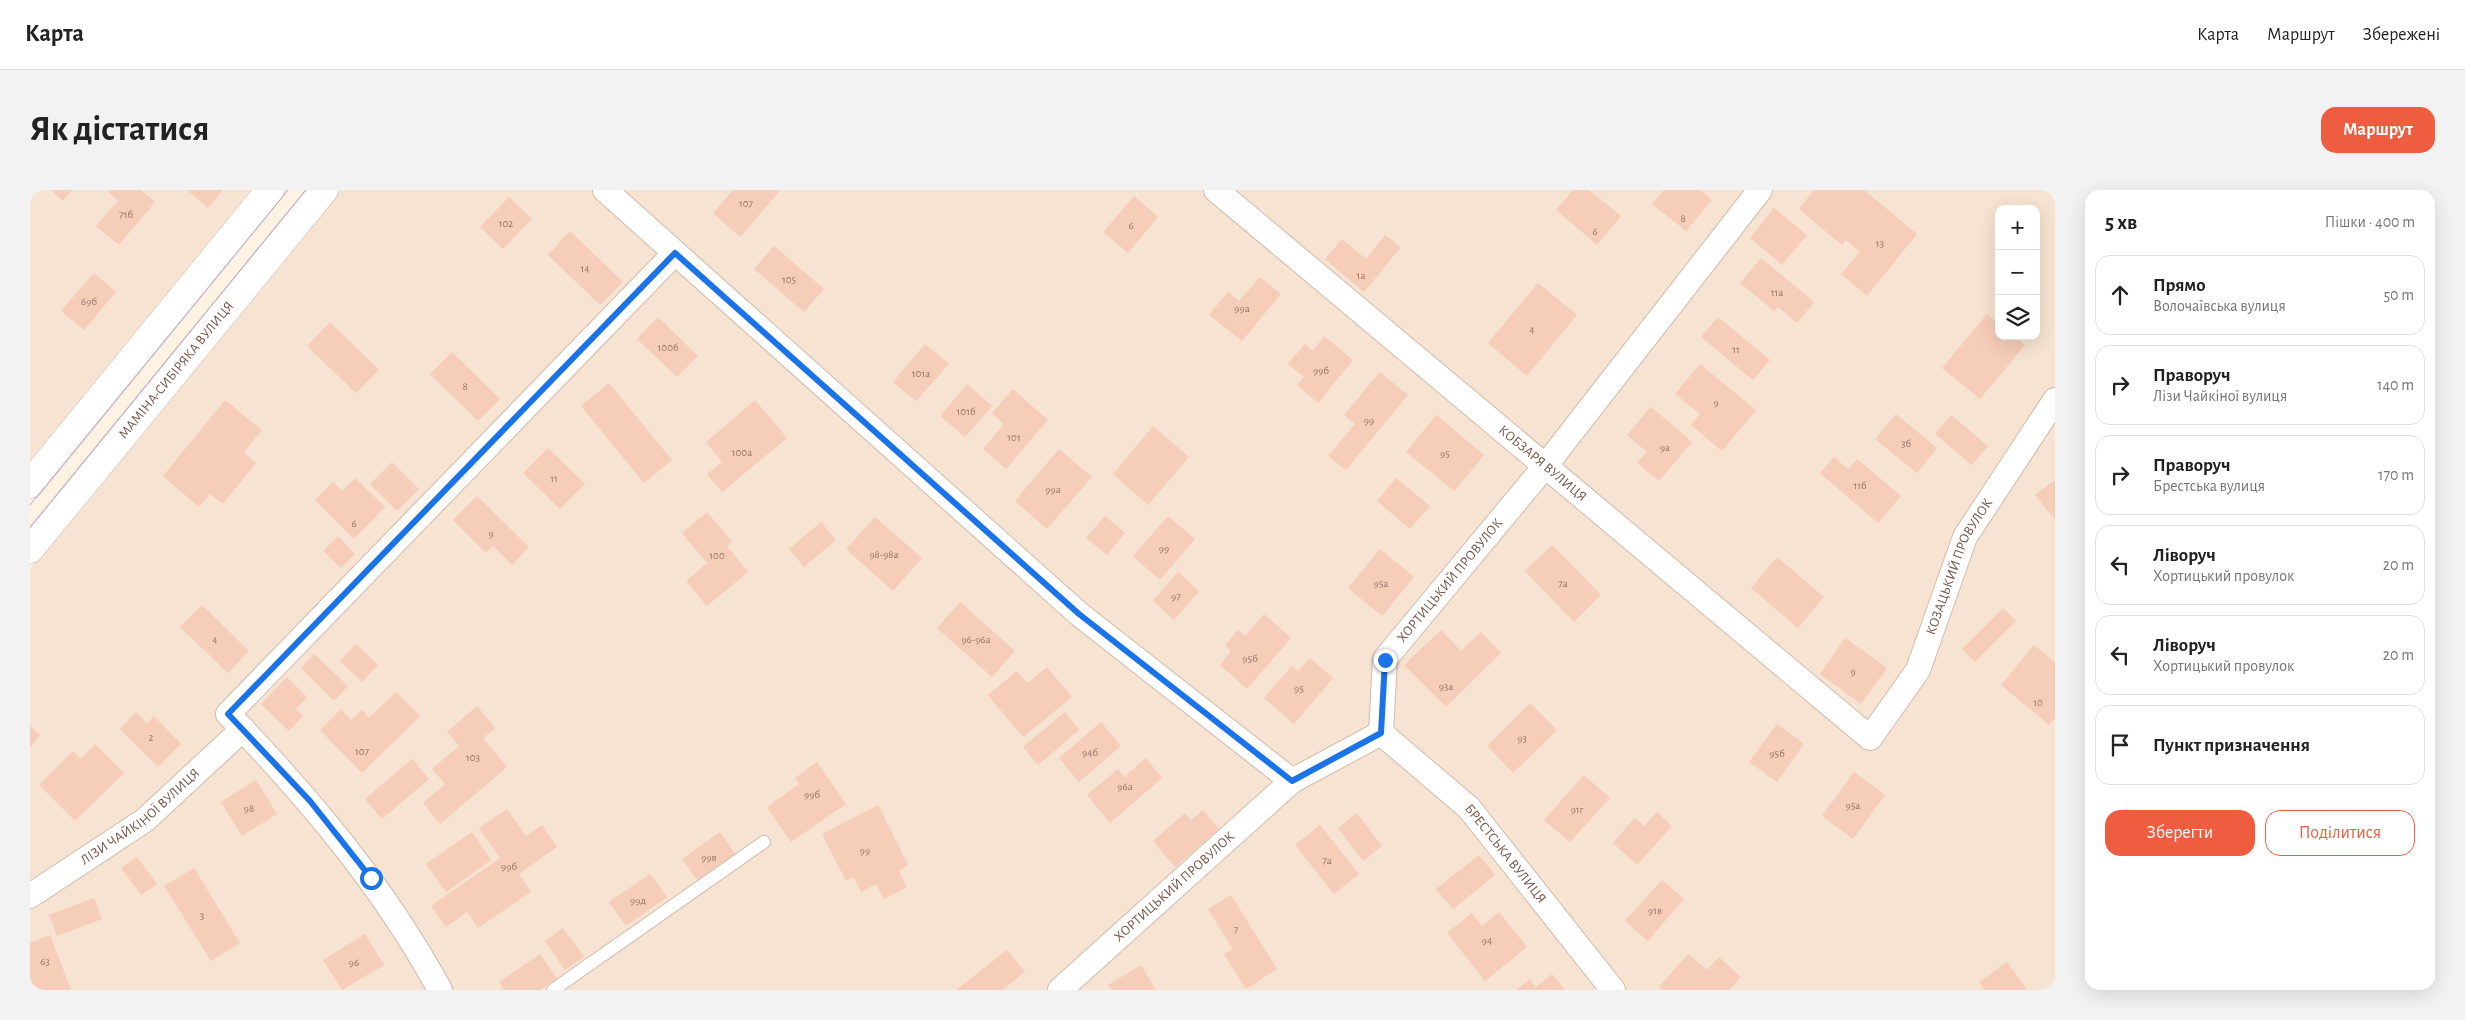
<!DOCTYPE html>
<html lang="uk">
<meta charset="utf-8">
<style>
body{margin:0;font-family:"Alegreya Sans",sans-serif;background:#f2f2f2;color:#222}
.controls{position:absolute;right:15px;top:15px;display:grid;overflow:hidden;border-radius:10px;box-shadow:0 5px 20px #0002}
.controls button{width:45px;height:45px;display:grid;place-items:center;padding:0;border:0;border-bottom:1px solid #e0e0e0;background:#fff;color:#222;font:25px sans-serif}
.stop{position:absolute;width:15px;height:15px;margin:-11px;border:4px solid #1a73e8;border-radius:50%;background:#fff}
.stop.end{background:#1a73e8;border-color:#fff;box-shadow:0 1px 5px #0008}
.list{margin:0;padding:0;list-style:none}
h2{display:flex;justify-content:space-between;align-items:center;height:65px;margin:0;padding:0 20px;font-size:21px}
h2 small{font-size:16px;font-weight:400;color:#767676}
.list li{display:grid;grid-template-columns:32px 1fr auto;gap:15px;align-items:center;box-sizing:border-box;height:80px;margin:0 10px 10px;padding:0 10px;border:1px solid #e0e0e0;border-radius:15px}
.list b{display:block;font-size:19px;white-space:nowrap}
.list p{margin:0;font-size:16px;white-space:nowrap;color:#767676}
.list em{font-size:16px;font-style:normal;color:#767676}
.actions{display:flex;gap:10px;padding:15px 20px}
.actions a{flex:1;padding:11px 0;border:1px solid #ef5d41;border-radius:15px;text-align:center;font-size:18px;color:#ef5d41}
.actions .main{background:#ef5d41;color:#fff}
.icon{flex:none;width:28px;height:28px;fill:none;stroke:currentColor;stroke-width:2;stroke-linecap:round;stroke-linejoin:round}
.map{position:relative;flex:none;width:2025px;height:800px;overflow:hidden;border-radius:15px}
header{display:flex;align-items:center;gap:30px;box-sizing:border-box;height:70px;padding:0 25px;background:#fff;border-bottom:1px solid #e0e0e0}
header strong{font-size:24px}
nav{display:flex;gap:28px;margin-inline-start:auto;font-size:18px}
.intro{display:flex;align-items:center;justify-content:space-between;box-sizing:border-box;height:120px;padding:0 30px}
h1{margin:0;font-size:35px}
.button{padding:12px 22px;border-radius:15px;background:#ef5d41;color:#fff;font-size:18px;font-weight:700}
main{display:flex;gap:30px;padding:0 30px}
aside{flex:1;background:#fff;border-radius:15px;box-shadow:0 5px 20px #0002}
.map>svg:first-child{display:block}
</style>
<header>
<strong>Карта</strong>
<nav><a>Карта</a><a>Маршрут</a><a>Збережені</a></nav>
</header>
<div class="intro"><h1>Як дістатися</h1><a class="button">Маршрут</a></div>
<main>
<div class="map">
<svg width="2025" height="800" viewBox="0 0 2025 800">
<rect width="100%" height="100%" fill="#fef2e3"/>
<g fill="#f6e3d1" fill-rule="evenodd">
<polygon points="0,0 225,0 0,276"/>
<path d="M308,0H2025V800H0V378ZM1969,19H2006V146H1969Z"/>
</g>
<g fill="#f5cdb9">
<polygon points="21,0 42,0 33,11"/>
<polygon points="79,0 111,0 125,12 89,55 66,36 88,11 78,2"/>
<polygon points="157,0 193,0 178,18"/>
<polygon points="703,0 746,0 749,2 710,47 683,23"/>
<polygon points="1543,0 1559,0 1591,26 1567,55 1526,20"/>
<polygon points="1634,0 1670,0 1682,10 1656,41 1622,14"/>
<polygon points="1784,0 1834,0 1887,44 1837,106 1811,84 1830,62 1816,50 1812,55 1769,19"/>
<polygon points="1104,6 1128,27 1098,63 1073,42"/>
<polygon points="479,7 502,29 473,59 450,37"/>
<polygon points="1744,18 1777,45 1752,75 1720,48"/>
<polygon points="540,41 593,92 570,115 518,65"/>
<polygon points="1355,45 1371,57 1334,102 1295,69 1312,49 1336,69"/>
<polygon points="744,56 794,99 774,122 724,79"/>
<polygon points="1731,68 1784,112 1767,133 1748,117 1744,121 1710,93"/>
<polygon points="64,83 86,102 54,140 31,121"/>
<polygon points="1230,87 1251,104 1212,151 1179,125 1198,102 1209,111"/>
<polygon points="1508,93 1547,125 1497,186 1458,153"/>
<polygon points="1957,124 1969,134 1969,146 1984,146 1995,155 1950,209 1912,178"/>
<polygon points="628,127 668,166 647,187 607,149"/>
<polygon points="1688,127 1740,170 1723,190 1671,147"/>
<polygon points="300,132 349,180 326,203 277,156"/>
<polygon points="1294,146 1323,170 1288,213 1267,195 1274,187 1258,174 1275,154 1283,161"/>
<polygon points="895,154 919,174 886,211 863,192"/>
<polygon points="422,162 470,209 448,231 400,184"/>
<polygon points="1670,174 1726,220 1692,261 1661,235 1670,224 1645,204"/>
<polygon points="1350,182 1378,205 1316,280 1298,266 1325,234 1314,225"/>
<polygon points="579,193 642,270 614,293 551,216"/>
<polygon points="937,194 962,216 935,247 910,226"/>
<polygon points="983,199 1018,230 976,279 953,259 974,234 962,223"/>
<polygon points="195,210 232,240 214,262 226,273 193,314 180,304 169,317 133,286"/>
<polygon points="725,210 757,248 692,302 677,284 692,272 676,252"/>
<polygon points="1621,217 1662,252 1629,291 1607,273 1617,262 1597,245"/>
<polygon points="1866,224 1907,258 1887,283 1845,249"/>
<polygon points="1406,225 1454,265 1424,301 1376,262"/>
<polygon points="1921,225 1958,256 1942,275 1905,244"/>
<polygon points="1123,236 1159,267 1118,315 1083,284"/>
<polygon points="518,258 555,294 530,319 493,283"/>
<polygon points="1029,259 1062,287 1017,339 985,311"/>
<polygon points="1804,267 1818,279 1827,269 1871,306 1848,333 1790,283"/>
<polygon points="362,272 389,299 367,321 340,294"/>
<polygon points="325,288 355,317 324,349 285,310 303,292 312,301"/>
<polygon points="1366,288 1400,316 1380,339 1347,311"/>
<polygon points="2025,290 2025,330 2005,305"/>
<polygon points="447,306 499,357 482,375 463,356 456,363 423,330"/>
<polygon points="677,322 702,352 697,356 718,382 677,416 656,391 677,373 652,343"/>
<polygon points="1075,326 1095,343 1077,365 1056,348"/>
<polygon points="1138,326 1165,349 1130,390 1103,366"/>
<polygon points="845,327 892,368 863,401 816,359"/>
<polygon points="791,332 806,350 774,377 759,359"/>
<polygon points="308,346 325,364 311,378 293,361"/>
<polygon points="1522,355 1571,405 1544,432 1495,381"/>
<polygon points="1350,359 1384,387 1352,426 1318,398"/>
<polygon points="1747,367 1794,407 1768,438 1721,398"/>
<polygon points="1148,382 1169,401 1144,430 1123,411"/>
<polygon points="930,412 985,461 962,487 907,438"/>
<polygon points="172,415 219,461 198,483 150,437"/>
<polygon points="1973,418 1986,431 1945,472 1932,459"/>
<polygon points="1234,424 1261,448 1217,499 1190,475 1201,461 1195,455 1208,440 1215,446"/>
<polygon points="1411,440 1431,461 1451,442 1471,463 1416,517 1374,475"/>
<polygon points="1815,448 1857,478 1831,514 1790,484"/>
<polygon points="326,454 348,475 332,492 310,471"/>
<polygon points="2004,455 2025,472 2025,529 2019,535 1971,495"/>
<polygon points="284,464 318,496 304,511 271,478"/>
<polygon points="1280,468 1303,488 1264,534 1234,508 1262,476 1268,481"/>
<polygon points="1017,477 1042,507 993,547 958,505 987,481 998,493"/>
<polygon points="257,487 277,507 266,519 273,526 259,541 231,514"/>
<polygon points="366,502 390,526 332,583 290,540 311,519 321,530 332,520 339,528"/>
<polygon points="1500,513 1527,540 1483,583 1457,556"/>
<polygon points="447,516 465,538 453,548 477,577 410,634 393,613 415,594 402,579 429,556 417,542"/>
<polygon points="106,522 117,533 124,526 151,554 128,577 90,539"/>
<polygon points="1035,522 1049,540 1008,575 993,557"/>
<polygon points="1071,532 1091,556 1049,592 1029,568"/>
<polygon points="1747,534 1774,554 1747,592 1719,572"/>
<polygon points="0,536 10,545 0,557"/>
<polygon points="65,554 94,583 45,631 9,595 43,561 51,569"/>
<polygon points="1116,568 1132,588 1080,633 1057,605 1088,579 1094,587"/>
<polygon points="382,569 399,589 352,629 335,609"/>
<polygon points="787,572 816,614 761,652 737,617 769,594 765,588"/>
<polygon points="1824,582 1855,605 1823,649 1792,626"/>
<polygon points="1554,585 1580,608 1540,652 1514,630"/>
<polygon points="226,590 247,624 212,646 191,612"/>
<polygon points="848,615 878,675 869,681 877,697 854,709 846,694 831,702 824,687 816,691 792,644"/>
<polygon points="477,619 496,646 512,635 527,657 489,684 501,702 448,738 437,722 416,737 401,716 470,668 449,638"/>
<polygon points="1173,620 1189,639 1145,677 1123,651 1155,623 1161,630"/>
<polygon points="1627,622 1642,636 1607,675 1583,653 1605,628 1614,636"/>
<polygon points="1327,623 1352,656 1333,671 1308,638"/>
<polygon points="1290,635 1329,684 1304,704 1265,655"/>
<polygon points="442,642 461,670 416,702 396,674"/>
<polygon points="690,642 706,665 668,691 652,669"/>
<polygon points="1449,665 1465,685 1423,719 1406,699"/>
<polygon points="107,667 127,694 111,705 91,678"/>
<polygon points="164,678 210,753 181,771 134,696"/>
<polygon points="620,684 637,707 596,736 579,712"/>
<polygon points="1632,690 1654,709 1618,751 1595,731"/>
<polygon points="1201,705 1247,779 1216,799 1194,764 1203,759 1178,719"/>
<polygon points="64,708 72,729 27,746 19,725"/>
<polygon points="1469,722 1497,757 1455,791 1417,743 1442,723 1452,736"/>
<polygon points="533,738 554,767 535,780 515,751"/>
<polygon points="335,744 354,775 312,800 293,770"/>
<polygon points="20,745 41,800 4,800 0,789 0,753"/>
<polygon points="977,760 995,782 972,800 926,800"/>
<polygon points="510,764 527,788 510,800 474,800 469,792"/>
<polygon points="1658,764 1677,780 1689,767 1711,787 1699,800 1632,800 1629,797"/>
<polygon points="1977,772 1997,800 1955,800 1949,792"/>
<polygon points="1111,775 1126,800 1082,800 1078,795"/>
<polygon points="1522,784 1535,800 1486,800 1500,789 1506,797"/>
</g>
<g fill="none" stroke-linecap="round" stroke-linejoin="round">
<defs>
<polyline id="lane" points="523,800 734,652"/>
<g id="street">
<polyline points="575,0 1049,424 1262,591"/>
<path id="s1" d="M1186,0L1840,548L1888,480L1935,347L2025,210"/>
<path id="s2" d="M1351,543L1355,469L1516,275L1730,0"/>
<path id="s3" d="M1351,543L1439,618L1583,800"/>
<path id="s4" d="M0,706L115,630L213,539"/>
<path d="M410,800C354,697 279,608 198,524L645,63"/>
<path id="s5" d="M1030,800L1262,591L1351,543"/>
</g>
<g id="secondary">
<polyline points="0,294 240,0"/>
<path id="s6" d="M0,359L294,0"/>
</g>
</defs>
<use href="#lane" stroke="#d2baab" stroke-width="14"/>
<use href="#street" stroke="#d2baab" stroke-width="26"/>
<use href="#secondary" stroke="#d5baa8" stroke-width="29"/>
<use href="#lane" stroke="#fff" stroke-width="12"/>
<use href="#street" stroke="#fff" stroke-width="24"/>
<use href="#secondary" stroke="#fff" stroke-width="28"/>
<g stroke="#b3a1c8" stroke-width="1">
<polyline points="0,315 258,0"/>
<polyline points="0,338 276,0"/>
</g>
</g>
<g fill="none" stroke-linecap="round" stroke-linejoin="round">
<polyline stroke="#1a73e8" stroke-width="6" points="341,688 280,611 198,524 645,63 1049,424 1262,591 1351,543 1355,470"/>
</g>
<g text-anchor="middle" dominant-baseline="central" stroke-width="4.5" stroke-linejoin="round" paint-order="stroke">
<g font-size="11" fill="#967464">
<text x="716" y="13">107</text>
<text x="96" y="24">71б</text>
<text x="1653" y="28">8</text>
<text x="476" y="33">102</text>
<text x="1101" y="35">6</text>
<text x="1565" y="41">6</text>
<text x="1850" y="53">13</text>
<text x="555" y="78">14</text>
<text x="1331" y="85">1а</text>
<text x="759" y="89">105</text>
<text x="1747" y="102">11а</text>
<text x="59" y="111">69б</text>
<text x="1212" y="118">99а</text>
<text x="1502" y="139">4</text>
<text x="638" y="157">100б</text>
<text x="1706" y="159">11</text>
<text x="1291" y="180">99б</text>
<text x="891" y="183">101а</text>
<text x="435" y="196">8</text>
<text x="1686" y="212">9</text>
<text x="936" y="221">101б</text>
<text x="1339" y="230">99</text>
<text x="984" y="247">101</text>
<text x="1876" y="253">3б</text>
<text x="1635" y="257">9а</text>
<text x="712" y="262">100а</text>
<text x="1415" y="263">95</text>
<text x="524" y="288">11</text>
<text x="1830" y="295">11б</text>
<text x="1023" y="299">99а</text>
<text x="324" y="333">6</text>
<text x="461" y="343">9</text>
<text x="1134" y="358">99</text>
<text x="854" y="364">98-98а</text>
<text x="687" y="365">100</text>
<text x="1351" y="393">95а</text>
<text x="1533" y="393">7а</text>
<text x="1146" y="406">97</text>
<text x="185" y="449">4</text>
<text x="946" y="449">96-96а</text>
<text x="1220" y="468">95б</text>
<text x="1823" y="481">9</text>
<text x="1416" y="496">93а</text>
<text x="1269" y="498">95</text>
<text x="2008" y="512">10</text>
<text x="121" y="547">2</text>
<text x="1492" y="548">93</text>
<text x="332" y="561">107</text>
<text x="1060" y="562">94б</text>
<text x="1747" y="563">95б</text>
<text x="443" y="567">103</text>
<text x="1095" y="596">96а</text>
<text x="782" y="604">99б</text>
<text x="1823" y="615">95а</text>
<text x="219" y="618">98</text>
<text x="1547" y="619">91г</text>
<text x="835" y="660">99</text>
<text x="679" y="667">99в</text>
<text x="1297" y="670">7а</text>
<text x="479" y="676">99б</text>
<text x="608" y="710">99д</text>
<text x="1625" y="720">91в</text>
<text x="172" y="725">3</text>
<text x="1206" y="739">7</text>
<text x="1457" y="750">94</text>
<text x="15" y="771">63</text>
<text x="324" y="772">96</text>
</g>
<g font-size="14" fill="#775647" stroke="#fff6ea">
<text stroke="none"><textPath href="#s6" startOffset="231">МАМІНА-СИБІРЯКА ВУЛИЦЯ</textPath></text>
<text stroke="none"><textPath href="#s1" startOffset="426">КОБЗАРЯ ВУЛИЦЯ</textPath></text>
<text stroke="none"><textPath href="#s1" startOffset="1048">КОЗАЦЬКИЙ ПРОВУЛОК</textPath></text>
<text stroke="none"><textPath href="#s2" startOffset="176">ХОРТИЦЬКИЙ ПРОВУЛОК</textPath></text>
<text stroke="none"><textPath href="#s4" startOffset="136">ЛІЗИ ЧАЙКІНОЇ ВУЛИЦЯ</textPath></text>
<text stroke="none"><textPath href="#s3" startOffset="174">БРЕСТСЬКА ВУЛИЦЯ</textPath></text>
<text stroke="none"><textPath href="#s5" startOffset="154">ХОРТИЦЬКИЙ ПРОВУЛОК</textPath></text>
</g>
</g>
</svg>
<div class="controls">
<button>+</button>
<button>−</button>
<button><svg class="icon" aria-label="layers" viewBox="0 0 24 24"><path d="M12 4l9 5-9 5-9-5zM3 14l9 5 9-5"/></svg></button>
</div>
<div class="stop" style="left:341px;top:688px"></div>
<div class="stop end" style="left:1355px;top:470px"></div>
</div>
<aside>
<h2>5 хв<small>Пішки · 400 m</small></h2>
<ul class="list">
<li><svg class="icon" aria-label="ahead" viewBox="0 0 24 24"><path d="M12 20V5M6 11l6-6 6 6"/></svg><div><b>Прямо</b><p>Волочаївська вулиця</p></div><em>50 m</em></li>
<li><svg class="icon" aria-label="right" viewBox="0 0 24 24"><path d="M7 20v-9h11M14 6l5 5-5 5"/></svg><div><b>Праворуч</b><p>Лізи Чайкіної вулиця</p></div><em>140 m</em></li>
<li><svg class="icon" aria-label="right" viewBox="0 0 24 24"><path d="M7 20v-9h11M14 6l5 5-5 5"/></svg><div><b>Праворуч</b><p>Брестська вулиця</p></div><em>170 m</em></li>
<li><svg class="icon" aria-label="left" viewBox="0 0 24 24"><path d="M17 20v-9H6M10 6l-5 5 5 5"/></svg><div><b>Ліворуч</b><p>Хортицький провулок</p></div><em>20 m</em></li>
<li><svg class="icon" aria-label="left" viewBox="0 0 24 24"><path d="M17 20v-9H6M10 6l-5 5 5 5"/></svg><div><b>Ліворуч</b><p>Хортицький провулок</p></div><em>20 m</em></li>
<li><svg class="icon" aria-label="arrive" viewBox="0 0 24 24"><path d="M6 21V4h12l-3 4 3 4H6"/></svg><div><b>Пункт призначення</b></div></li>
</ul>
<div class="actions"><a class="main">Зберегти</a><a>Поділитися</a></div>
</aside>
</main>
